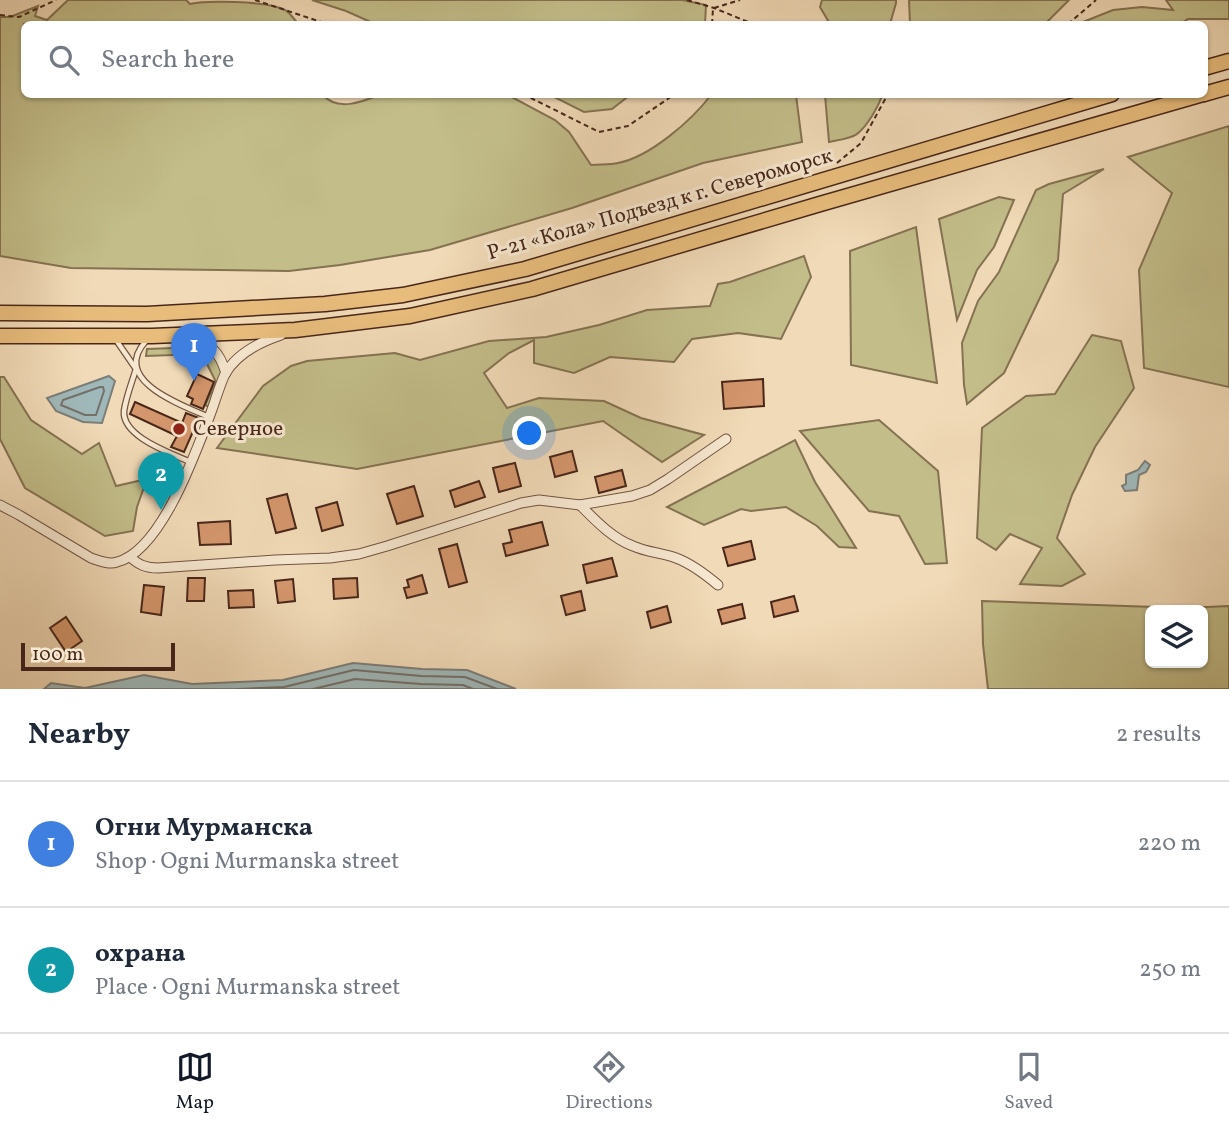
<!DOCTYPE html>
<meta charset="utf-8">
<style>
body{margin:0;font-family:Vollkorn,serif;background:#f2f2f3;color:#1f2937}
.controls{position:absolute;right:21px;bottom:21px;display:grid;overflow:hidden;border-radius:10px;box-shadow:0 2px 5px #0004}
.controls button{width:63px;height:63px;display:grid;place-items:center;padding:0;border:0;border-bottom:2px solid #e0e1e3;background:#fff;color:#1f2937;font:35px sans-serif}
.scale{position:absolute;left:21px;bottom:18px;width:154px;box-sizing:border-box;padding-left:7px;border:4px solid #48271a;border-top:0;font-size:19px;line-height:24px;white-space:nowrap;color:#48271a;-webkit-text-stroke:5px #f6e7d0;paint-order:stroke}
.you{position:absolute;left:530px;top:434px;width:24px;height:24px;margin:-18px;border:5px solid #fff;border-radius:50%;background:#1a73e8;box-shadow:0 0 0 10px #1a73e833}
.badge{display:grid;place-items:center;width:46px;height:46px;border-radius:50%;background:#111827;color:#fff;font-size:23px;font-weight:700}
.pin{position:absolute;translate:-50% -58px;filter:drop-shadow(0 2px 4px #0008)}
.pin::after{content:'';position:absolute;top:37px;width:24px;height:21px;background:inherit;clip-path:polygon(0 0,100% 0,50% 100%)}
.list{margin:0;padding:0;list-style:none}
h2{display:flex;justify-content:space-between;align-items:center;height:91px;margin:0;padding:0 28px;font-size:30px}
h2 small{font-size:23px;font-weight:400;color:#747a83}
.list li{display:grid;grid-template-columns:46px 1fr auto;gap:21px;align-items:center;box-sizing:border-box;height:126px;padding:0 28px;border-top:2px solid #e0e1e3}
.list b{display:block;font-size:26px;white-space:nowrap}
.list p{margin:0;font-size:23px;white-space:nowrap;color:#747a83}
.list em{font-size:23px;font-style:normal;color:#747a83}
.icon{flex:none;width:38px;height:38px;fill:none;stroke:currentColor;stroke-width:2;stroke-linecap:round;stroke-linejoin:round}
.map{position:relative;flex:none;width:1229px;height:689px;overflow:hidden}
.search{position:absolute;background:#fff;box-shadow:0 2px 5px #0004;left:21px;right:21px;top:21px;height:77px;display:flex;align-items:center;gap:18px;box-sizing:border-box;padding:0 24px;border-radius:10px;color:#747a83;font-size:26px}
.sheet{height:343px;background:#fff}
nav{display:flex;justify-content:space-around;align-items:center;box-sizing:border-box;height:98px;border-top:2px solid #e0e1e3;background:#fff;font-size:19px;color:#747a83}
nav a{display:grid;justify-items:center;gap:4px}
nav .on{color:#111827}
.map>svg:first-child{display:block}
</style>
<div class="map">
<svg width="1229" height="689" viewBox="0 0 1229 689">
<rect width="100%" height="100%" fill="#f1dab7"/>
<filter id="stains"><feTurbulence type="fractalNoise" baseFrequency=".00286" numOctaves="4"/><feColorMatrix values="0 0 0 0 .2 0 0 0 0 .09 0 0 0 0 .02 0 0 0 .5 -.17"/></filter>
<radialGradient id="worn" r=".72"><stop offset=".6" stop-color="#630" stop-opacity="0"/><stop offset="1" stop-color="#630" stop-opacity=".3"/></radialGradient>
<g fill="#c2bd89" stroke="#857252" stroke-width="2" fill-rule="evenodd">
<path d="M68,0H186L190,4C207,0 264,1 283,9C289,11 294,19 298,24H24V94H322C337,112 362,102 379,95H508L555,120L569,132L591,165C600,164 610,165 618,163C650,157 692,120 711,95H796L802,142L703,163L572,208L430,250L340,265L289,271L71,268L0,256V17H10L38,6L35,16L47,20Z"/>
<polygon points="312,0 682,0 706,5 705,24 375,24 346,11"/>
<polygon points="822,0 896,0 896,3 890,24 830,24 820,7"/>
<polygon points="909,0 1069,0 1045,24 910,24"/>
<polygon points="1166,0 1229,0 1229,19 1188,19 1180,24 1078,24 1113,10 1142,7 1173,10"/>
<polygon points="550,95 550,94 630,95 612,109 584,112"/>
<path d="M825,95V94L882,95C880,103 876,109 872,116C858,138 854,137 829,142Z"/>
<polygon points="1229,126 1229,387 1144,368 1139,270 1172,193 1128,157"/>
<polygon points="1104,169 1063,194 1058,260 1004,373 967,404 964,385 962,343 978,301 999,272 1036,190 1049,184"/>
<polygon points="999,197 1014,200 994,247 977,270 957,320 939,219"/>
<polygon points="916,227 937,383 851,365 850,251"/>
<polygon points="804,256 811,277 781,339 738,333 692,339 674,362 610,357 574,373 534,363 534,340 509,353 484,373 507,408 539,398 604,401 641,418 704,435 662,462 603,421 357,469 217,448 263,386 291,366 307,361 395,353 420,360 489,341 546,337 599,325 647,310 710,306 718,284 730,282"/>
<polygon points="1092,335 1121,341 1134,388 1095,447 1072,495 1057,538 1085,574 1062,586 1020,584 1042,548 1010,534 996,550 977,538 982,428 1026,396 1055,394"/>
<path d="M201,347C233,360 220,383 209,407L205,405L216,382L202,354L146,356L147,349Z"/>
<polygon points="0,377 4,377 31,420 82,454 99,443 116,486 147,479 137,507 133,531 105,536 25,488 0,439"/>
<polygon points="879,420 938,471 947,563 925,564 899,516 869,511 800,431"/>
<polygon points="795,440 815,482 856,548 839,547 817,526 786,507 751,511 741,509 704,525 667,507"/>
<path d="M982,601L1184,608L1229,606V689H988L983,644ZM1150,610H1203V663H1150Z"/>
</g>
<g fill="#9fb8b9" stroke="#7c7e79" stroke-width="2">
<polygon points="109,376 115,381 102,423 83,422 56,411 47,398"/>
<polygon points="1145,461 1150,465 1146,472 1139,475 1137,490 1125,491 1122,486 1126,484 1126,475 1138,470"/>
<polygon points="353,663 422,669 467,670 516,689 44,689 51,683 85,688 144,675 192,684 283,680"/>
</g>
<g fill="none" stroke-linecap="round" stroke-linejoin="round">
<g stroke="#74706a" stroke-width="2">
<polygon points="100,387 103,387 104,391 96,415 85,415 61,405 63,400"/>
<polyline points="238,689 284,687 354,670 421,676 465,677 497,689"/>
<polyline points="313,689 355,679 421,684 463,685 473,689"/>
</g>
</g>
<g fill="#d4966c" stroke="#48271a" stroke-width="2">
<polygon points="197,374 214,382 203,409 191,404 193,399 187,396"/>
<polygon points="763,379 764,406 724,409 722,382"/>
<polygon points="135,402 182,423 186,413 199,418 184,452 171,447 177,436 130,414"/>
<polygon points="572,451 577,471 555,477 550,457"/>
<polygon points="515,463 521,486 499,492 493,468"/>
<polygon points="622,470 626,486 599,493 595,477"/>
<polygon points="479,481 485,497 455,507 450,491"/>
<polygon points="414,486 423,516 397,524 387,494"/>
<polygon points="287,494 296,528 276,533 267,499"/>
<polygon points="337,502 343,525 322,531 316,508"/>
<polygon points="230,521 231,544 200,545 198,523"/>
<polygon points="542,522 548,545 506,556 503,544 512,542 509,530"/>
<polygon points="751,541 755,559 728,566 723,548"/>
<polygon points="457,544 467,582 449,587 439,549"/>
<polygon points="612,558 617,576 587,583 583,565"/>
<polygon points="422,575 427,593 407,598 404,588 409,587 407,580"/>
<polygon points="188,578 205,578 204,601 187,601"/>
<polygon points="357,578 358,597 334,599 333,579"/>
<polygon points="293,579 295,601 278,603 275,581"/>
<polygon points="144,585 164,587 161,615 141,612"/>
<polygon points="253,590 254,607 229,608 228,591"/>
<polygon points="581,591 585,610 566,615 561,596"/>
<polygon points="794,596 798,611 774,617 771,602"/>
<polygon points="742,604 745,618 722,624 718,610"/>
<polygon points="667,606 671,622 651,628 647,612"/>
<polygon points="66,617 82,641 66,652 50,628"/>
</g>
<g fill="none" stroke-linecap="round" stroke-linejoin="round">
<defs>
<g id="lane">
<path d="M116,340L136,369C132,382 126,397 124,411C122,437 171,453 190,462"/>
<path d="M146,341C110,380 181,405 209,417"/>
</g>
<g id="street">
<path d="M190,338C212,345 219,351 226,373"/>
<path d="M0,505L19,515L91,558C100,561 109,565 117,562C161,551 195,454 210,415C215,402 219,387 225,374C237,353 260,342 281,335"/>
<path d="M580,505C596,521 612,538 633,546C646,552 662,553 676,558C692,564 705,574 718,585"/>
<path d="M130,557C139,565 146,568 158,568L275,560L330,558L359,554L387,546L521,503L539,500L580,505L632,496L650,490L668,479L726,439"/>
</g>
<g id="primary">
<polyline points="1204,68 1229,61"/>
<polyline points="1204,94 1229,87"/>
<polyline points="0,313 147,314 325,304 403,295 525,269 1112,94"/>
<polyline points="0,336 152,336 295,330 410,316 532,289 820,204 1203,94"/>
</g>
</defs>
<use href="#lane" stroke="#725441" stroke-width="7"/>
<use href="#street" stroke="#725441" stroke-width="11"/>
<use href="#primary" stroke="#48271a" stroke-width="17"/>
<g stroke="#48271a" stroke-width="2" stroke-dasharray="5 3.5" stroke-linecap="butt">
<polyline points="255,0 327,24"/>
<polyline points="687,0 714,8 753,24"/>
<polyline points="714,8 740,0"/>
<polyline points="0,15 19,17 56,0"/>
<polyline points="712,24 713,9"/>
<polyline points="1068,24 1096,0"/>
<polyline points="523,94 599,132 628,126 675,94"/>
<polyline points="837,163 861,143 888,94"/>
</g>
<use href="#lane" stroke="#f6e7d0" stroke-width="4.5"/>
<use href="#street" stroke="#f6e7d0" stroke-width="9"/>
<use href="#primary" stroke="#e8bd7c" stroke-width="14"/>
</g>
<circle fill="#8f2418" stroke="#f6e7d0" stroke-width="2.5" cx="179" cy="429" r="7"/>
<g text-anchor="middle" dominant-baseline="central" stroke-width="6" stroke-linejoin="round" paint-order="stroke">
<g font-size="21" fill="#48271a" stroke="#f6e7d0">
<text transform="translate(660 205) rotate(-16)">Р-21 «Кола» Подъезд к г. Североморск</text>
</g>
<g font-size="21" fill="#48271a" stroke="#f6e7d0" text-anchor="start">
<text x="193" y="429">Северное</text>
</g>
</g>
<rect width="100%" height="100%" filter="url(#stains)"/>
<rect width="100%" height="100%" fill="url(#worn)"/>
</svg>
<div class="controls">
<button><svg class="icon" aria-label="layers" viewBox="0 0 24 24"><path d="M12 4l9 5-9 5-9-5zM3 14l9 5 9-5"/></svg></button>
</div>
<div class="scale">100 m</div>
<div class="you"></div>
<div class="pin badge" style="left:194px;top:381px;background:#3f7fe0">1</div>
<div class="pin badge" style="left:161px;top:510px;background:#0f9aa8">2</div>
<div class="search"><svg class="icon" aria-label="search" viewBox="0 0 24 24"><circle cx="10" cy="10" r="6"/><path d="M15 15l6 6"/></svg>Search here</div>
</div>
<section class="sheet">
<h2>Nearby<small>2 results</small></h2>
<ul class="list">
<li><span class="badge" style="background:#3f7fe0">1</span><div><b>Огни Мурманска</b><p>Shop · Ogni Murmanska street</p></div><em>220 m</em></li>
<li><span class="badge" style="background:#0f9aa8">2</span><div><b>охрана</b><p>Place · Ogni Murmanska street</p></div><em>250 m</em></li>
</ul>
</section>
<nav>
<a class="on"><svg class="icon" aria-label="map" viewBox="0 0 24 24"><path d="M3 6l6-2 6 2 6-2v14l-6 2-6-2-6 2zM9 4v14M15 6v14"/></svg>Map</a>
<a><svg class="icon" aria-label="directions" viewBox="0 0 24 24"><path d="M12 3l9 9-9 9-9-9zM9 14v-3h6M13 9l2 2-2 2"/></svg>Directions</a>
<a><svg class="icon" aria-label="saved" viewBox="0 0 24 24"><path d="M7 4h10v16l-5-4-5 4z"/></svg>Saved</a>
</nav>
